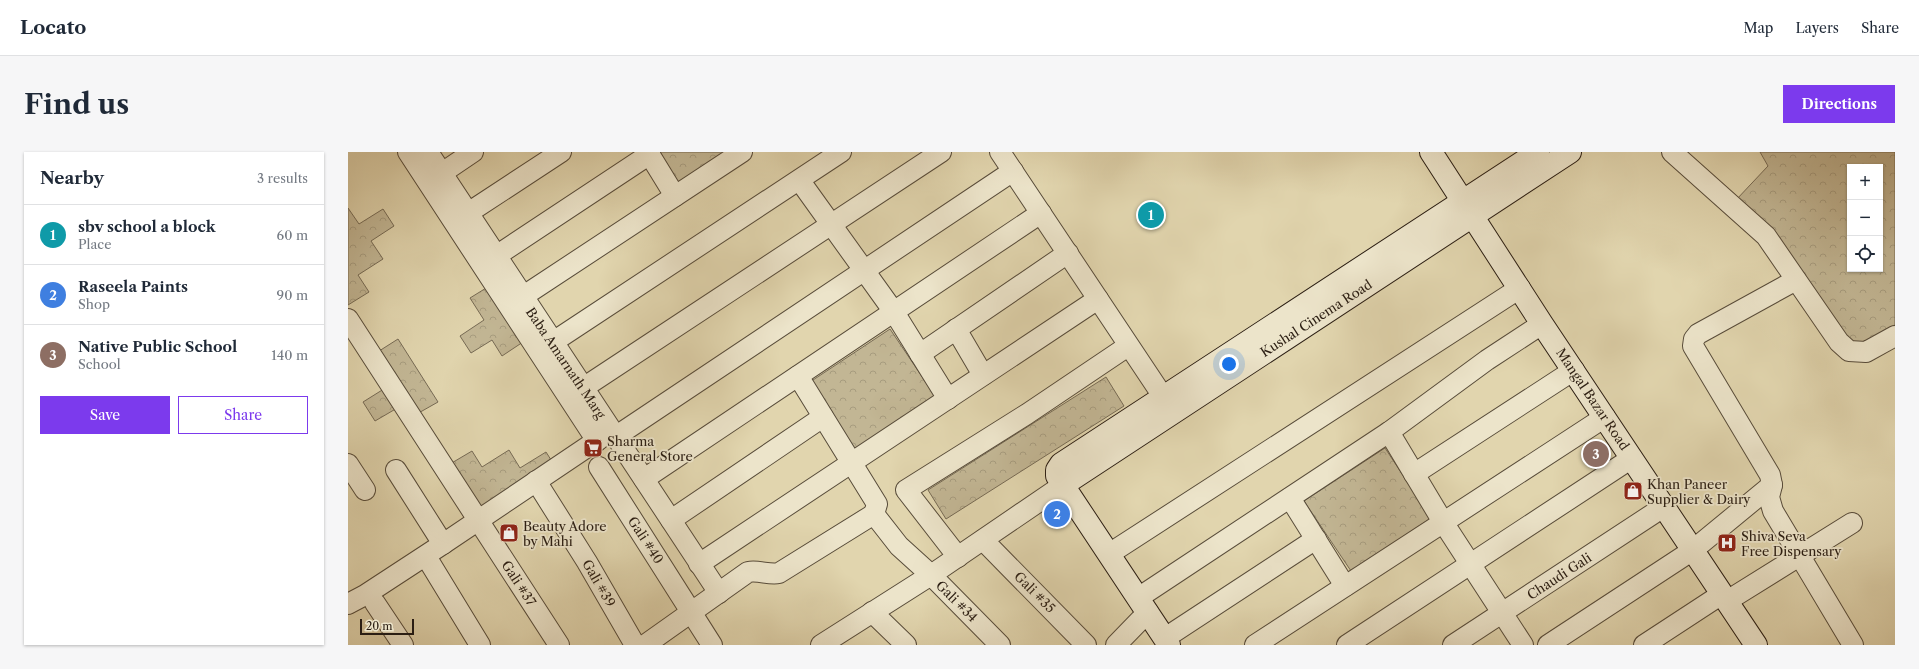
<!DOCTYPE html>
<meta charset="utf-8">
<style>
body{margin:0;font-family:"Libre Caslon Text",serif;background:#f6f6f7;color:#1f2937}
.controls{position:absolute;right:12px;top:12px;display:grid;overflow:hidden;border-radius:0px;box-shadow:0 1px 3px #0004}
.controls button{width:36px;height:36px;display:grid;place-items:center;padding:0;border:0;border-bottom:1px solid #e0e1e3;background:#fff;color:#1f2937;font:20px sans-serif}
.scale{position:absolute;left:12px;bottom:10px;width:54px;box-sizing:border-box;padding-left:4px;border:2px solid #2b1e13;border-top:0;font-size:11px;line-height:14px;white-space:nowrap;color:#2b1e13;-webkit-text-stroke:3px #ece4ca;paint-order:stroke}
.you{position:absolute;left:881px;top:212px;width:14px;height:14px;margin:-10px;border:3px solid #fff;border-radius:50%;background:#1a73e8;box-shadow:0 0 0 6px #1a73e833}
.badge{display:grid;place-items:center;width:26px;height:26px;border-radius:50%;background:#7c3aed;color:#fff;font-size:13px;font-weight:700}
.pin{position:absolute;translate:-50% -50%;border:2px solid #fff;box-shadow:0 1px 4px #0006}
.list{margin:0;padding:0;list-style:none}
h2{display:flex;justify-content:space-between;align-items:center;height:52px;margin:0;padding:0 16px;font-size:17px}
h2 small{font-size:13px;font-weight:400;color:#747a83}
.list li{display:grid;grid-template-columns:26px 1fr auto;gap:12px;align-items:center;box-sizing:border-box;height:60px;padding:0 16px;border-top:1px solid #e0e1e3}
.list b{display:block;font-size:15px;white-space:nowrap}
.list p{margin:0;font-size:13px;white-space:nowrap;color:#747a83}
.list em{font-size:13px;font-style:normal;color:#747a83}
.actions{display:flex;gap:8px;padding:12px 16px}
.actions a{flex:1;padding:9px 0;border:1px solid #7c3aed;border-radius:0px;text-align:center;font-size:14px;color:#7c3aed}
.actions .main{background:#7c3aed;color:#fff}
.icon{flex:none;width:22px;height:22px;fill:none;stroke:currentColor;stroke-width:2;stroke-linecap:round;stroke-linejoin:round}
.map{position:relative;flex:none;width:1547px;height:493px;overflow:hidden;border-radius:0px}
header{display:flex;align-items:center;gap:24px;box-sizing:border-box;height:56px;padding:0 20px;background:#fff;border-bottom:1px solid #e0e1e3}
header strong{font-size:19px}
nav{display:flex;gap:22px;margin-inline-start:auto;font-size:14px}
.intro{display:flex;align-items:center;justify-content:space-between;box-sizing:border-box;height:96px;padding:0 24px}
h1{margin:0;font-size:28px}
.button{padding:10px 18px;border-radius:0px;background:#7c3aed;color:#fff;font-size:14px;font-weight:700}
main{display:flex;gap:24px;padding:0 24px}
aside{flex:1;background:#fff;border-radius:0px;box-shadow:0 1px 3px #0004}
.map>svg:first-child{display:block}
</style>
<header>
<strong>Locato</strong>
<nav><a>Map</a><a>Layers</a><a>Share</a></nav>
</header>
<div class="intro"><h1>Find us</h1><a class="button">Directions</a></div>
<main>
<aside>
<h2>Nearby<small>3 results</small></h2>
<ul class="list">
<li><span class="badge" style="background:#0f9aa8">1</span><div><b>sbv school a block</b><p>Place</p></div><em>60 m</em></li>
<li><span class="badge" style="background:#3f7fe0">2</span><div><b>Raseela Paints</b><p>Shop</p></div><em>90 m</em></li>
<li><span class="badge" style="background:#8d6e63">3</span><div><b>Native Public School</b><p>School</p></div><em>140 m</em></li>
</ul>
<div class="actions"><a class="main">Save</a><a>Share</a></div>
</aside>
<div class="map">
<svg width="1547" height="493" viewBox="0 0 1547 493">
<defs>
<pattern id="park-crowns" width="20" height="18" patternUnits="userSpaceOnUse"><rect width="20" height="18" fill="#c2b694"/><path d="M2 6a3 3 0 1 1 6 0M12 15a3 3 0 1 1 6 0" fill="none" stroke="#a79c7f"/></pattern>
</defs>
<rect width="100%" height="100%" fill="#e1d5ae"/>
<filter id="stains"><feTurbulence type="fractalNoise" baseFrequency=".005" numOctaves="4"/><feColorMatrix values="0 0 0 0 .2 0 0 0 0 .09 0 0 0 0 .02 0 0 0 .5 -.17"/></filter>
<radialGradient id="worn" r=".72"><stop offset=".6" stop-color="#630" stop-opacity="0"/><stop offset="1" stop-color="#630" stop-opacity=".3"/></radialGradient>
<g fill="url(#park-crowns)" stroke="#766a54" fill-rule="evenodd">
<polygon points="306,0 381,0 329,34"/>
<path d="M1412,0H1547V173L1501,199L1388,48L1420,14ZM1502,15H1532V117H1502Z"/>
<polygon points="0,56 11,72 35,57 46,74 23,89 35,107 10,123 21,140 0,153"/>
<polygon points="143,133 178,188 154,204 144,188 123,201 112,184 136,168 122,146"/>
<polygon points="542,177 589,247 508,300 462,230"/>
<polygon points="50,187 90,250 67,263 28,201"/>
<polygon points="758,225 776,254 598,367 580,338"/>
<polygon points="39,235 51,255 27,269 15,250"/>
<polygon points="1037,296 1083,366 1003,419 956,349"/>
<polygon points="161,298 172,316 198,300 205,311 131,357 102,312 124,299 134,315"/>
</g>
<g fill="none" stroke-linecap="round" stroke-linejoin="round">
<defs>
<g id="street">
<polyline points="60,0 249,289"/>
<polyline points="80,0 371,441"/>
<polyline points="300,0 327,44"/>
<polyline points="652,0 824,258"/>
<polyline points="1324,0 1418,84 1491,190 1501,199 1518,200 1547,184"/>
<polyline points="94,21 125,0"/>
<polyline points="452,29 546,160 600,247"/>
<polyline points="120,61 213,0"/>
<polyline points="148,104 302,2"/>
<polyline points="1448,128 1350,182 1346,187 1345,194 1422,323 1424,333 1421,345 1425,359 1505,493"/>
<polyline points="174,145 394,0"/>
<polyline points="0,167 211,493"/>
<polyline points="608,177 635,223"/>
<polyline points="205,190 493,0"/>
<polyline points="572,202 720,101"/>
<polyline points="450,224 529,352 526,362 551,394 583,423 652,493"/>
<polyline points="235,236 593,0"/>
<polyline points="1041,280 1095,370 1175,493"/>
<polyline points="267,285 665,19"/>
<polyline points="0,312 17,338"/>
<polyline points="251,315 364,493"/>
<polyline points="48,318 95,392"/>
<polyline points="1066,322 1226,218"/>
<polyline points="296,327 693,61"/>
<polyline points="188,329 239,410 287,493"/>
<polyline points="942,346 997,434"/>
<polyline points="323,368 475,265"/>
<polyline points="635,388 738,493"/>
<polyline points="761,402 1172,136"/>
<polyline points="610,405 558,338 679,262 780,194"/>
<polyline points="82,411 132,493"/>
<polyline points="351,412 750,147"/>
<polyline points="790,446 1041,280 1139,208 1194,172"/>
<polyline points="1379,449 1504,371"/>
<polyline points="27,451 55,493"/>
<polyline points="0,452 17,443 95,392 260,281"/>
<polyline points="524,460 558,493"/>
<polyline points="817,486 968,387"/>
<path d="M297,493L400,420C411,418 421,423 431,421L526,362"/>
<polyline points="473,493 583,423 715,333"/>
<polyline points="768,493 800,460"/>
<polyline points="907,493 1257,265"/>
<polyline points="999,493 1284,306"/>
<polyline points="1105,493 1317,354"/>
<polyline points="1200,493 1345,398 1424,333"/>
<polyline points="1296,493 1374,442"/>
</g>
<g id="secondary">
<polyline points="1083,0 1194,172 1408,493"/>
<polyline points="715,333 1222,0"/>
<polyline points="821,493 709,324 709,318 713,312 1190,0"/>
</g>
</defs>
<use href="#street" stroke="#584c3a" stroke-width="22"/>
<use href="#secondary" stroke="#2b1e13" stroke-width="24"/>
<use href="#street" stroke="#ece4ca" stroke-width="20"/>
<use href="#secondary" stroke="#ece4ca" stroke-width="22"/>
</g>
<defs>
<symbol id="supermarket-square" viewBox="-11 -11 22 22"><rect x="-9" y="-9" width="18" height="18" rx="4" fill="#8f2418" stroke="#ece4ca"/><path d="M-6-5.5h2.5l.6 2H6L4.5 2H-2.5L-4.4-4H-6ZM-1.5 3.2a1.3 1.3 0 1 0 .1 0ZM3 3.2a1.3 1.3 0 1 0 .1 0Z" fill="#fff"/></symbol>
<symbol id="shop-square" viewBox="-11 -11 22 22"><rect x="-9" y="-9" width="18" height="18" rx="4" fill="#8f2418" stroke="#ece4ca"/><path d="M-5-2.5h2.3a2.7 3.5 0 0 1 5.4 0H5L5.5 6h-11ZM-1.5-2.5h3a1.5 2.3 0 0 0-3 0Z" fill="#fff"/></symbol>
<symbol id="hospital-square" viewBox="-11 -11 22 22"><rect x="-9" y="-9" width="18" height="18" rx="4" fill="#8f2418" stroke="#ece4ca"/><path d="M-5-5h3v3.5h4V-5h3V5h-3V1.5h-4V5h-3Z" fill="#fff"/></symbol>
</defs>
<g fill-rule="evenodd">
<use href="#supermarket-square" x="234" y="285" width="22" height="22"/>
<use href="#shop-square" x="1274" y="328" width="22" height="22"/>
<use href="#shop-square" x="150" y="370" width="22" height="22"/>
<use href="#hospital-square" x="1368" y="380" width="22" height="22"/>
</g>
<g text-anchor="middle" dominant-baseline="central" stroke-width="3.5" stroke-linejoin="round" paint-order="stroke">
<g font-size="13" fill="#2b1e13" stroke="#ece4ca">
<text transform="translate(968 166) rotate(-33)">Kushal Cinema Road</text>
<text transform="translate(218 211) rotate(56)">Baba Amarnath Marg</text>
<text transform="translate(1245 247) rotate(56)">Mangal Bazar Road</text>
<text transform="translate(298 388) rotate(57)">Gali #40</text>
<text transform="translate(1211 424) rotate(-33)">Chaudi Gali</text>
<text transform="translate(171 431) rotate(57)">Gali #37</text>
<text transform="translate(251 431) rotate(60)">Gali #39</text>
<text transform="translate(687 440) rotate(45)">Gali #35</text>
<text transform="translate(609 449) rotate(45)">Gali #34</text>
</g>
<g font-size="13" fill="#2b1e13" stroke="#ece4ca" text-anchor="start">
<text x="259" y="289">Sharma<tspan x="259" dy="15">General Store</tspan></text>
<text x="1299" y="332">Khan Paneer<tspan x="1299" dy="15">Supplier &amp; Dairy</tspan></text>
<text x="175" y="374">Beauty Adore<tspan x="175" dy="15">by Mahi</tspan></text>
<text x="1393" y="384">Shiva Seva<tspan x="1393" dy="15">Free Dispensary</tspan></text>
</g>
</g>
<rect width="100%" height="100%" filter="url(#stains)"/>
<rect width="100%" height="100%" fill="url(#worn)"/>
</svg>
<div class="controls">
<button>+</button>
<button>−</button>
<button><svg class="icon" aria-label="locate" viewBox="0 0 24 24"><circle cx="12" cy="12" r="6"/><path d="M12 2v4M12 18v4M2 12h4M18 12h4"/></svg></button>
</div>
<div class="scale">20 m</div>
<div class="you"></div>
<div class="pin badge" style="left:803px;top:63px;background:#0f9aa8">1</div>
<div class="pin badge" style="left:709px;top:362px;background:#3f7fe0">2</div>
<div class="pin badge" style="left:1248px;top:302px;background:#8d6e63">3</div>
</div>
</main>
